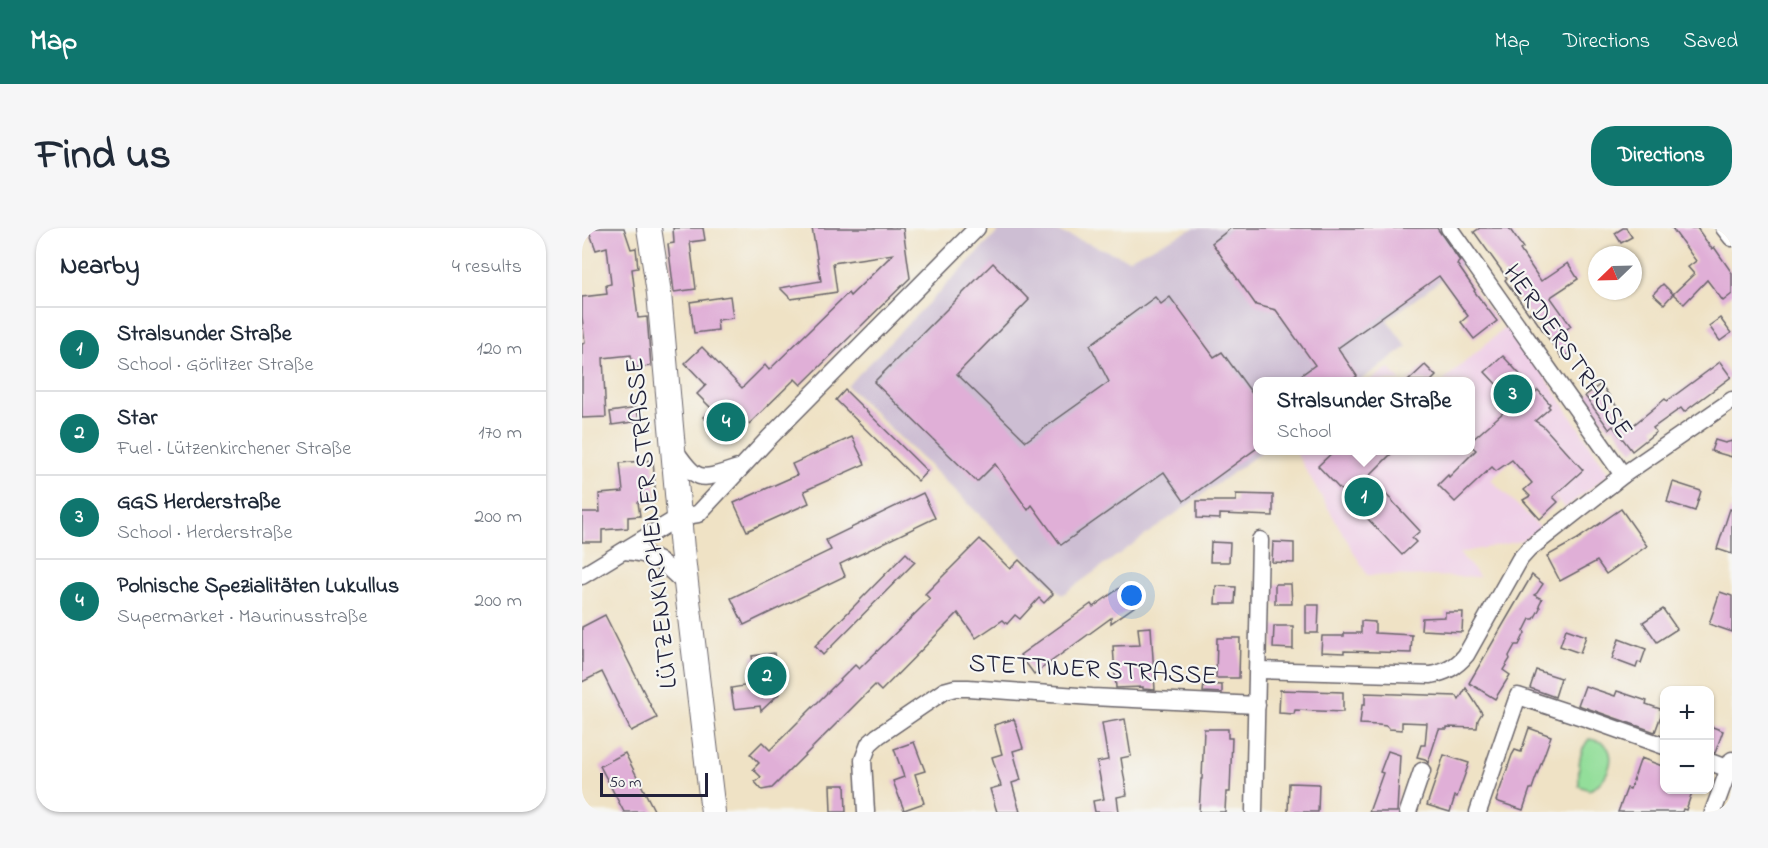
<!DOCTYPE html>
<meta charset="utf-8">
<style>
body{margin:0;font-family:"Indie Flower",sans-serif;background:#f6f6f7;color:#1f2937}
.controls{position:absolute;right:18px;bottom:18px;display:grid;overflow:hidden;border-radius:12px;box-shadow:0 2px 4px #0004}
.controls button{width:54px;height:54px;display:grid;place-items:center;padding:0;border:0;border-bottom:2px solid #e0e1e3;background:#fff;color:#1f2937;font:30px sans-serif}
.compass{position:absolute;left:1006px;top:18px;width:54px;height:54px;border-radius:50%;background:#fff;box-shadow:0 2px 4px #0004;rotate:247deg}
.scale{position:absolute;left:18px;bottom:15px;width:108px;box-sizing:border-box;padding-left:6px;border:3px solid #22223b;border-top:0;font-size:16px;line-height:21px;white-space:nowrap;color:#22223b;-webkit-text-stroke:4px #f6f6f2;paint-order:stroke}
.you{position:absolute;left:550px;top:368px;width:21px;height:21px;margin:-15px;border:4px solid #fff;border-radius:50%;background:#1a73e8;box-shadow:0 0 0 9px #1a73e833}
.badge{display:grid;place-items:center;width:39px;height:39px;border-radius:50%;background:#0f766e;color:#fff;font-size:20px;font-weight:700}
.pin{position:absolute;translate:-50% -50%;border:3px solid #fff;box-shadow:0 2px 6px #0006}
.popup{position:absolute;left:671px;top:149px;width:222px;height:78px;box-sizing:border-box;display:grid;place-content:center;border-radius:12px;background:#fff;filter:drop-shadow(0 2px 4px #0005);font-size:20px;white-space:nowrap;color:#747a83}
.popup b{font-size:22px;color:#1f2937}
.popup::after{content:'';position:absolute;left:50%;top:100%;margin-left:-12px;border:12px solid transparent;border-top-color:#fff}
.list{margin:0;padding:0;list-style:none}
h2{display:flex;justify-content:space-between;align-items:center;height:78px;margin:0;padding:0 24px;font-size:26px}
h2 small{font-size:20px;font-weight:400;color:#747a83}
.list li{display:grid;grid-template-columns:39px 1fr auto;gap:18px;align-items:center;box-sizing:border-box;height:84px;padding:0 24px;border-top:2px solid #e0e1e3}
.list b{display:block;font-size:22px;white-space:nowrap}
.list p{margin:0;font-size:20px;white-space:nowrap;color:#747a83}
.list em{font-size:20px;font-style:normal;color:#747a83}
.map{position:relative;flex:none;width:1150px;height:584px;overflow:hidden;border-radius:24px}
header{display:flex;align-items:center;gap:36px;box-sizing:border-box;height:84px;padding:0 30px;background:#0f766e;color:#fff}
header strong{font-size:28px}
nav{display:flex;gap:33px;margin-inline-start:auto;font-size:21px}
.intro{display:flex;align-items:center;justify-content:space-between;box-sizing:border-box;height:144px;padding:0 36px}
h1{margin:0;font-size:42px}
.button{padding:15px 27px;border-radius:24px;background:#0f766e;color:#fff;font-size:21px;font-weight:700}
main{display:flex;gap:36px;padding:0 36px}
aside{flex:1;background:#fff;border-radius:24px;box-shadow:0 2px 4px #0004}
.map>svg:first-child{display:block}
</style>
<header>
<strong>Map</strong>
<nav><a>Map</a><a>Directions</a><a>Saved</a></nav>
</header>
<div class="intro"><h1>Find us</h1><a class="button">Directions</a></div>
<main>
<aside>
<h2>Nearby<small>4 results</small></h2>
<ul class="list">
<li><span class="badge">1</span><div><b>Stralsunder Straße</b><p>School · Görlitzer Straße</p></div><em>120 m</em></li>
<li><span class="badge">2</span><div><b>Star</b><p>Fuel · Lützenkirchener Straße</p></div><em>170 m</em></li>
<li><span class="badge">3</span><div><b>GGS Herderstraße</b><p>School · Herderstraße</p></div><em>200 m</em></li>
<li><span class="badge">4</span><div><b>Polnische Spezialitäten Lukullus</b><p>Supermarket · Maurinusstraße</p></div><em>200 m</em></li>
</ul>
</aside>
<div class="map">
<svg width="1150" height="584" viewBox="0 0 1150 584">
<rect width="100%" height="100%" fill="#f6f6f2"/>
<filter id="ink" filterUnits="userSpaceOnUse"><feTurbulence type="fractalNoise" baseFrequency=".0167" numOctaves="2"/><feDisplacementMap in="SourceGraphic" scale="12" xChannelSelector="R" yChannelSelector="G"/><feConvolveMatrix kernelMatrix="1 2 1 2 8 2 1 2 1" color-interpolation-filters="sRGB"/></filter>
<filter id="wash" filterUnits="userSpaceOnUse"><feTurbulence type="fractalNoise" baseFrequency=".008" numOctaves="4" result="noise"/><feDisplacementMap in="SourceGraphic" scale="24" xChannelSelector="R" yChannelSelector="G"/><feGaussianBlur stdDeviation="1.35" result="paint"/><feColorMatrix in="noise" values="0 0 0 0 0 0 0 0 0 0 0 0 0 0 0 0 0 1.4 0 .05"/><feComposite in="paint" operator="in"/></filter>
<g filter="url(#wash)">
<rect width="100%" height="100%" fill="#efe2c5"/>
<g fill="#efd0e7">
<polygon points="928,95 1027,246 983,280 934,227 909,252 959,300 938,313 877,325 898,349 785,347 713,223 888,222 888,154 861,153"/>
<polygon points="807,140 819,153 786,153"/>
</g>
<polygon fill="#cdbed3" points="420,0 467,0 546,31 612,0 861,0 885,33 805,92 825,119 777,153 676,154 676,222 681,223 480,367 265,158"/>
<path fill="#93de9a" stroke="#5a806a" stroke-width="1.5" d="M1007,511C1043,514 1028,554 1007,562L997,558C996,541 996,524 1007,511Z"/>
<g id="blocks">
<g fill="#e0afd7">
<polygon points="6,0 42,0 49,21 54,20 56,40 50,41 56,90 65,89 69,138 51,140 49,127 21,130 24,189 0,190 0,116 3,115 0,88 0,69 25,66 24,57 29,56 25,19 14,22"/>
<polygon points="91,0 121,0 123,12 108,14 114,61 92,64 86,16 92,15"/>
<polygon points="230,0 321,0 328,50 219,157 213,151 167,196 162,190 142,210 121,189 130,181 115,166 124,157 103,135 120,119 160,160 183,137 187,142 266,65 268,68 311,26 251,35 255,64 209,71 198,60 239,53"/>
<polygon points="649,0 855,0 878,33 875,36 893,62 892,63 915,93 892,111 879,94 886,88 857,48 756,120 775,148 768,153 711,153 733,137 694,82 674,77 630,15"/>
<polygon points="898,0 927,0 941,20 938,22 959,53 986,35 996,51 970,68 969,70 989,98 979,105 991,122 980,130 948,84 947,86 923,52 925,50 892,4"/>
<polygon points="1041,0 1044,0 1050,9 1039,15 1033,5"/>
<polygon points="1090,0 1115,0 1130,21 1132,19 1150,45 1150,66 1141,73 1125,52 1102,76 1091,66 1112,46 1106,39 1114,33"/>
<polygon points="411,35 447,72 375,146 444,213 527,154 508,117 573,69 579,76 588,69 632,129 640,124 675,172 675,220 602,273 582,244 479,317 450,277 446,282 413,236 395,254 292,154"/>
<polygon points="1081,56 1091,66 1082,76 1071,66"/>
<polygon points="148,68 151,90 135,92 136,102 112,105 108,74"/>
<polygon points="1138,90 1149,105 1138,113 1127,98"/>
<polygon points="921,128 954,164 956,162 968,176 966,178 968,180 953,193 961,198 1001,242 971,269 976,274 958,291 941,272 948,268 942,262 950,255 930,232 914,243 910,239 873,274 856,257 866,247 867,249 894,222 888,217 888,214 932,175 903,144"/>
<polygon points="1138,134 1149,149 1102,184 1099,180 1071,200 1074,204 1050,223 1031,198 1027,201 1003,168 1019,156 1049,199 1083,171 1085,173"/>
<polygon points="843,137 854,148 849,153 826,153"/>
<polygon points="263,162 345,243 336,253 254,172"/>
<polygon points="55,180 57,193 30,197 28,184"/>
<polygon points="270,209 283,236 222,263 227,275 165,303 152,275 215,247 210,236"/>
<polygon points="1133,212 1143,215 1150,213 1150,229 1129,223"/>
<polygon points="753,222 813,222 787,248 838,303 830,310 834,314 820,327 736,238"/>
<polygon points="71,232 74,273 56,274 58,288 46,289 46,300 20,302 20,314 0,314 0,284 18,284 17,266 41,264 38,235"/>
<polygon points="1091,254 1119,263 1113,283 1085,274"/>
<polygon points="341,265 353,290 258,336 263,348 162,397 149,370 249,322 244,312"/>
<polygon points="654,266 691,267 691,288 638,286 638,291 615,290 615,273 654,273"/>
<polygon points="1039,281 1065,318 1024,346 1015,333 978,353 965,328 994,312"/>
<polygon points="1148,281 1150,282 1150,326 1135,321"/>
<polygon points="398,311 428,341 437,332 471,366 462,375 457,370 438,391 433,387 425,396 421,392 394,410 376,385 299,463 293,457 190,560 180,562 173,554 179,549 171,541 177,535 168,526 180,514 188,522 273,437 277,441 348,371 343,366"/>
<polygon points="629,314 648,315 647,334 628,334"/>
<polygon points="691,314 712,315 712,335 690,334"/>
<polygon points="324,325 333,334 241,427 233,418"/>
<polygon points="950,347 961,356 955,365 952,367 960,371 957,377 958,380 952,391 948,391 942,403 943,405 937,417 933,417 927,428 928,431 921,442 928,447 913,471 887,455"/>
<polygon points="693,356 709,356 710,376 693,376"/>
<polygon points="542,357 556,376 529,395 529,390 452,446 438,427 509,376 511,379"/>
<polygon points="634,358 654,359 653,376 633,376"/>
<polygon points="1138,364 1150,368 1150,404 1127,396"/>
<polygon points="724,377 737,377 736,405 724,405"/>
<polygon points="1081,381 1095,401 1075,414 1061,394"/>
<polygon points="863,384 881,384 880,404 839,402 840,390 863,389"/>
<polygon points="23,387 75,490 49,503 20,444 0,454 0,399"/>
<polygon points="779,393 793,394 793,405 830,407 829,425 762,423 762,425 739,424 740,408 762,408 762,405 779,405"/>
<polygon points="692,398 711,398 711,421 691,420"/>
<polygon points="569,399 573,462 561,461 561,459 534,460 531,418 558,417 556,400"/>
<polygon points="984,401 1004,408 998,425 978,418"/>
<polygon points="635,410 658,410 657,450 634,450"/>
<polygon points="1037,411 1064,421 1059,435 1056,434 1054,440 1030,431"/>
<polygon points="192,425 198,465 179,483 178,478 152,481 149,460 174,456 170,428"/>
<polygon points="954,442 979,450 973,469 948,460"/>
<polygon points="622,456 640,457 640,465 621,464"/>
<polygon points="1003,458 1033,468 1035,463 1065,473 1064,476 1081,482 1073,504 996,477"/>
<polygon points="884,460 900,485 896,492 895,500 865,499 865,501 857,501 846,535 843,531 835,529 839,517 843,517 845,495 820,494 820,502 807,501 804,498 796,497 778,496 780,477 783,477 783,465 875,468 877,472"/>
<polygon points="698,462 761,464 761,484 713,482 712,486 697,485"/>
<polygon points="432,491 441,520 431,523 439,552 430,555 438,584 415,584 408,561 419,558 410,529 420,526 412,497"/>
<polygon points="543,491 549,528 539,530 545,567 535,569 537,584 513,584 511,573 522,571 515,534 526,532 520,495"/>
<polygon points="1128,498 1141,503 1133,525 1128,524"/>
<polygon points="947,500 969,508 952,555 950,561 948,561 941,582 914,573 930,527 933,522 939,524"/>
<polygon points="622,501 646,501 646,510 650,510 648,564 644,564 643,584 617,584 619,551 620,551"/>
<polygon points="332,514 343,543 333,546 342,575 322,582 311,553 322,549 312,521"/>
<polygon points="806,523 818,527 815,584 787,584 801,545 798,544"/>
<polygon points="43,525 73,584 42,584 18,538"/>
<polygon points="862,527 887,535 875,569 873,568 868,584 845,577"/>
<polygon points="1059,530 1083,539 1083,561 1111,561 1104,582 1101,581 1100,584 1036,584 1045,560 1048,561"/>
<polygon points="707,555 737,556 736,584 706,584"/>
<polygon points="248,557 263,557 264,584 249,584"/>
</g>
</g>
</g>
<g filter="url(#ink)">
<use href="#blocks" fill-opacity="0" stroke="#6a656b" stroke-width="1.5"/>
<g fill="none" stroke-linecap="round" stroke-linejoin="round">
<defs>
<g id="street">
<polyline points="867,0 1041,247"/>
<polyline points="1142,0 1150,10"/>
<path d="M92,221C116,255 117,253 156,240"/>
<path d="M42,323C73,325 83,336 104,357"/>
<polyline points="0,348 97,289 116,286 187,210 395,0"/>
<path d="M676,442L849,447C864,444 874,439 884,427L938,331L947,321L1041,247L1150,172"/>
<polyline points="1128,534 1147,541"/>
<polyline points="284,584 281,532 287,516 296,508 362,463 373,460 386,460 510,469 675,477"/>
<polyline points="672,584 678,312"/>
<polyline points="826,584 840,543"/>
<polyline points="896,584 936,468 1006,491 1082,518"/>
<polyline points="1131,584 1150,532"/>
</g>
<polyline id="secondary" points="67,0 77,65 100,321 131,584"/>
</defs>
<use href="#street" stroke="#6a656b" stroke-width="19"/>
<use href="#secondary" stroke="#6a656b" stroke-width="26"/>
<use href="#street" stroke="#fff" stroke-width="16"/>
<use href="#secondary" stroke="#fff" stroke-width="24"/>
</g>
</g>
<g text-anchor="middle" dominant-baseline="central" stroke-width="4.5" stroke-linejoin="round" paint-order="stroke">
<g font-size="26" fill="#22223b" stroke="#f6f6f2">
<text transform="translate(985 124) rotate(55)">HERDERSTRASSE</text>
<text transform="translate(71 295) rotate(-96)">LÜTZENKIRCHENER STRASSE</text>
<text transform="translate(511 443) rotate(3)">STETTINER STRASSE</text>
</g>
</g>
</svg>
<div class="controls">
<button>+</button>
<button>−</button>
</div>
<svg class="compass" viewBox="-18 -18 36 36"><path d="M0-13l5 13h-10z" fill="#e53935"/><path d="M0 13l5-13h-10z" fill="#747a83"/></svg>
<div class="scale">50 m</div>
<div class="you"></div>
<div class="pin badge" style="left:782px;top:269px">1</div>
<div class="popup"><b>Stralsunder Straße</b>School</div>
<div class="pin badge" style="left:185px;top:448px">2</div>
<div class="pin badge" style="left:931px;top:166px">3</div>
<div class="pin badge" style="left:144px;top:194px">4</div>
</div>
</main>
